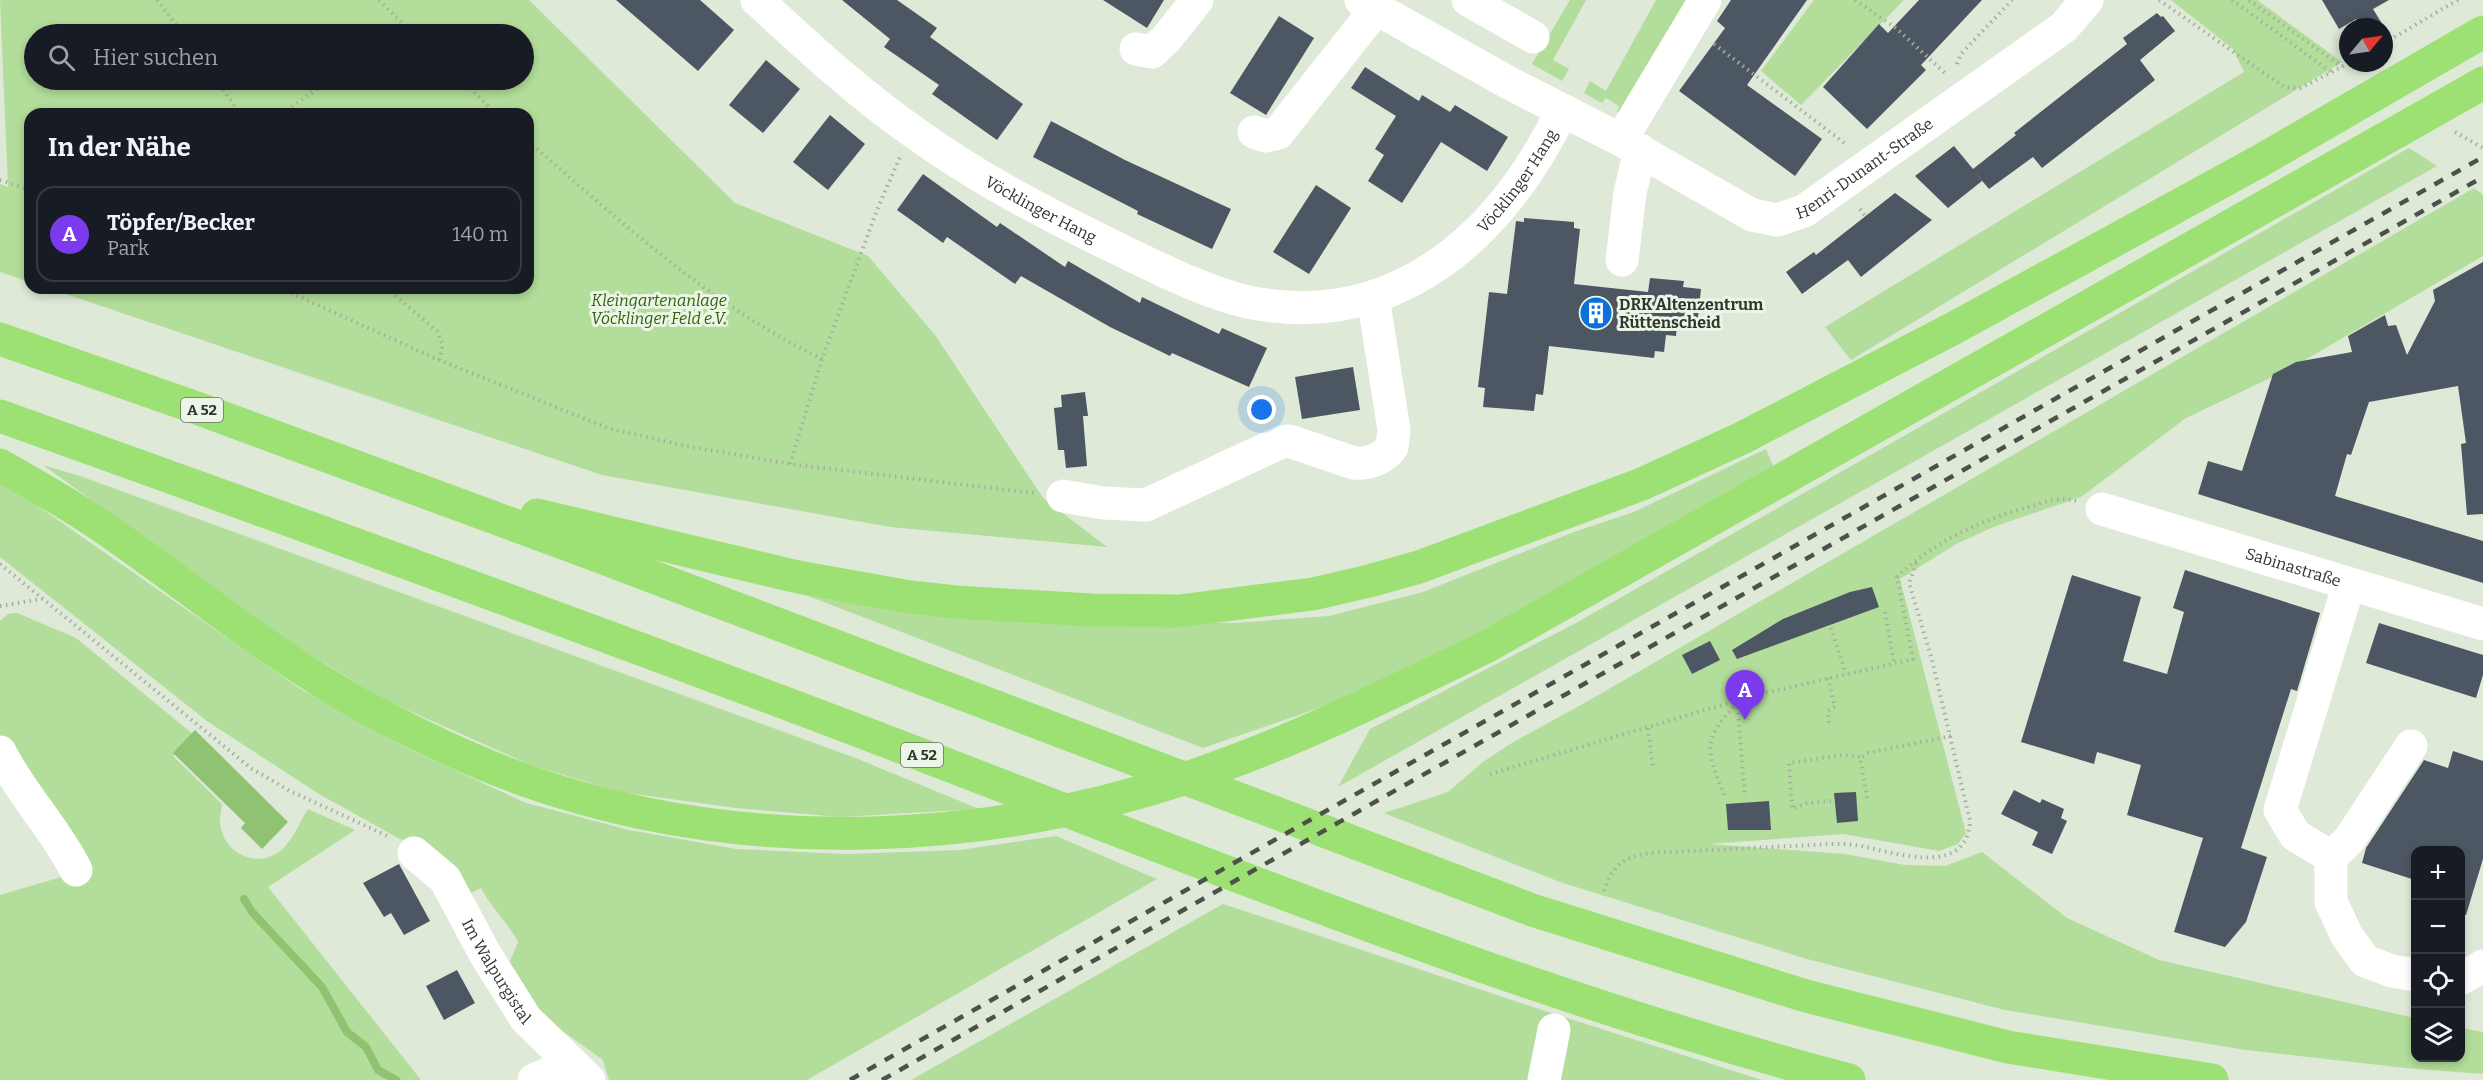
<!DOCTYPE html>
<html lang="de">
<meta charset="utf-8">
<style>
body{margin:0;font-family:Bitter,serif;background:#242831;color:#f1f3f6}
.controls{position:absolute;right:18px;bottom:18px;display:grid;overflow:hidden;border-radius:12px;box-shadow:0 3px 9px #0003}
.controls button{width:54px;height:54px;display:grid;place-items:center;padding:0;border:0;border-bottom:2px solid #363941;background:#171b24;color:#f1f3f6;font:30px sans-serif}
.compass{position:absolute;left:2339px;top:18px;width:54px;height:54px;border-radius:50%;background:#171b24;box-shadow:0 3px 9px #0003;rotate:61deg}
.you{position:absolute;left:1262px;top:410px;width:21px;height:21px;margin:-15px;border:4px solid #fff;border-radius:50%;background:#1a73e8;box-shadow:0 0 0 9px #1a73e833}
.badge{display:grid;place-items:center;width:39px;height:39px;border-radius:50%;background:#7c3aed;color:#fff;font-size:20px;font-weight:700}
.pin{position:absolute;translate:-50% -50px;filter:drop-shadow(0 2px 3px #0008)}
.pin::after{content:'';position:absolute;top:32px;width:21px;height:18px;background:inherit;clip-path:polygon(0 0,100% 0,50% 100%)}
.list{margin:0;padding:0;list-style:none}
h2{display:flex;justify-content:space-between;align-items:center;height:78px;margin:0;padding:0 24px;font-size:26px}
h2 small{font-size:20px;font-weight:400;color:#9ea1a6}
.list li{display:grid;grid-template-columns:39px 1fr auto;gap:18px;align-items:center;box-sizing:border-box;height:96px;margin:0 12px 12px;padding:0 12px;border:2px solid #363941;border-radius:18px}
.list b{display:block;font-size:22px;white-space:nowrap}
.list p{margin:0;font-size:20px;white-space:nowrap;color:#9ea1a6}
.list em{font-size:20px;font-style:normal;color:#9ea1a6}
.icon{flex:none;width:33px;height:33px;fill:none;stroke:currentColor;stroke-width:2;stroke-linecap:round;stroke-linejoin:round}
.map{position:relative;flex:none;width:2483px;height:1080px;overflow:hidden}
.search{position:absolute;background:#171b24;box-shadow:0 3px 9px #0003;left:24px;top:24px;width:510px;height:66px;display:flex;align-items:center;gap:15px;box-sizing:border-box;padding:0 21px;border-radius:33px;color:#9ea1a6;font-size:22px}
.panel{position:absolute;background:#171b24;box-shadow:0 3px 9px #0003;left:24px;top:108px;width:510px;height:186px;border-radius:18px}
.map>svg:first-child{display:block}
</style>
<div class="map">
<svg width="2483" height="1080" viewBox="0 0 2483 1080">
<rect width="100%" height="100%" fill="#dee9d8"/>
<g fill="#b2dd9a" fill-rule="evenodd">
<path d="M0,0H529L735,203L868,256L935,335L1043,498L1107,547L890,527L602,475L48,288H528V114H30V282L0,272V184L8,187ZM34,34H524V80H34Z"/>
<polygon points="1570,0 1586,0 1553,60 1569,69 1562,81 1532,64"/>
<polygon points="1656,0 1691,0 1627,116 1617,112 1619,106 1606,98 1602,103 1584,93 1590,81 1606,91"/>
<polygon points="1814,0 1904,0 1801,105 1761,71"/>
<polygon points="2171,0 2257,0 2342,62 1851,360 1825,327 2244,72 2233,49"/>
<polygon points="2409,148 2437,166 1338,787 1370,729 1576,623"/>
<polygon points="2474,188 2483,195 2483,256 2293,367 2186,418 2081,497 1996,526 1958,543 1900,579 1966,833 1958,844 1939,851 1843,834 1709,844 1845,854 1905,865 1945,866 1982,852 2067,918 2159,960 2415,1018 2416,1058 2460,1058 2461,1028 2483,1032 2483,1074 2406,1068 2246,1050 2005,1010 1807,959 1560,882 1384,813 1448,792 1483,762 1510,744 1588,701"/>
<polygon points="1766,449 1774,468 1518,614 1345,699 1203,748 803,594 1072,620 1234,623 1329,616 1423,592 1574,532 1634,512"/>
<polygon points="43,465 80,476 858,759 979,809 840,817 736,808 620,792 531,765 385,700 286,640"/>
<path d="M0,483L22,495L299,688L409,749L526,803L629,830L736,849L846,854L960,850L1056,836L1157,879L807,1080H609L603,1060L539,1014L508,966L518,942C507,921 492,909 481,888L469,894L427,854L319,794L207,721L0,557Z"/>
<path d="M17,613L76,638L194,735L173,756L222,804C221,813 218,823 222,832C230,856 258,867 279,852C291,844 300,822 308,809L355,830L268,887L421,1080H0V895L75,873L0,746V621L8,614Z"/>
<polygon points="1223,904 1548,1012 1762,1080 911,1080"/>
</g>
<polygon fill="#8fc371" points="195,730 288,822 262,849 241,828 245,823 173,753"/>
<g fill="none" stroke-linecap="round" stroke-linejoin="round">
<polyline stroke="#8fc371" stroke-width="8" points="244,899 252,912 322,987 347,1032 366,1047 378,1070 396,1080"/>
</g>
<g fill="#4d5764">
<polygon points="616,0 700,0 734,30 698,71"/>
<polygon points="842,0 897,0 937,28 930,37 1023,104 997,140 932,94 939,85 884,47 890,39"/>
<polygon points="1103,0 1164,0 1147,28"/>
<polygon points="1731,0 1807,0 1747,85 1822,139 1795,176 1679,91 1725,28 1717,21"/>
<polygon points="1919,0 1982,0 1921,65 1926,70 1867,129 1823,87 1879,24 1888,33"/>
<polygon points="2322,0 2389,0 2373,9 2384,27 2360,27 2356,19 2339,29"/>
<polygon points="2157,13 2161,17 2163,16 2175,31 2140,60 2155,80 2042,168 2033,157 1989,189 1973,170 1982,181 1948,208 1915,176 1954,146 1973,169 2016,135 2014,133 2127,44 2123,38"/>
<polygon points="1279,16 1314,38 1266,115 1230,93"/>
<polygon points="766,60 800,89 763,133 729,105"/>
<polygon points="1365,67 1419,101 1422,95 1450,112 1455,105 1508,137 1487,171 1441,142 1402,203 1368,181 1384,155 1375,149 1396,116 1351,88"/>
<polygon points="830,115 865,144 828,190 793,162"/>
<polygon points="1051,121 1125,160 1231,209 1212,249 1137,214 1138,211 1033,157"/>
<polygon points="923,174 997,227 1000,223 1065,267 1068,261 1140,303 1142,297 1219,334 1222,328 1267,348 1249,387 1172,353 1170,356 1110,327 1021,276 1015,284 947,237 943,243 897,210"/>
<polygon points="1316,185 1351,208 1309,274 1273,252"/>
<polygon points="1895,193 1932,220 1861,277 1848,260 1802,294 1786,272 1814,252 1816,255"/>
<polygon points="1524,218 1574,222 1574,228 1580,229 1574,284 1648,292 1650,278 1684,281 1683,287 1701,289 1697,327 1677,325 1676,336 1666,335 1664,352 1655,351 1654,358 1549,346 1543,395 1536,394 1534,411 1483,407 1485,388 1478,387 1489,292 1507,294 1516,221 1524,222"/>
<polygon points="2483,262 2483,514 2467,515 2461,444 2466,443 2458,386 2369,402 2351,455 2347,454 2335,496 2483,541 2483,583 2198,494 2208,461 2242,471 2273,374 2296,362 2352,352 2348,336 2385,315 2388,326 2396,325 2407,355 2435,301 2433,290"/>
<polygon points="1353,367 1360,410 1302,419 1295,377"/>
<polygon points="1085,392 1088,416 1083,416 1087,466 1066,468 1064,450 1058,450 1054,408 1062,407 1061,395"/>
<polygon points="2185,570 2320,613 2297,691 2291,689 2241,848 2267,857 2246,922 2225,947 2174,932 2203,838 2127,815 2141,765 2097,752 2094,764 2021,742 2072,575 2141,597 2123,661 2167,674 2184,612 2173,608"/>
<polygon points="1872,587 1879,607 1737,659 1732,650 1783,619 1850,592"/>
<polygon points="2379,623 2483,655 2483,675 2476,698 2366,663"/>
<polygon points="1710,641 1720,660 1692,674 1682,655"/>
<polygon points="2453,751 2483,761 2483,859 2466,915 2460,914 2460,850 2415,850 2415,880 2362,863 2366,848 2424,760 2448,768"/>
<polygon points="2014,790 2040,803 2042,799 2064,809 2061,818 2067,821 2052,854 2032,845 2038,832 2001,814"/>
<polygon points="1856,792 1858,821 1837,823 1834,793"/>
<polygon points="1769,801 1771,830 1728,830 1726,804"/>
<polygon points="399,864 430,921 404,935 391,913 384,917 363,883"/>
<polygon points="457,970 475,1003 444,1020 426,986"/>
</g>
<g fill="none" stroke-linecap="round" stroke-linejoin="round">
<g stroke="#a5afa1" stroke-width="4" stroke-dasharray="1.5 4.5" stroke-linecap="butt">
<polyline points="157,0 183,34"/>
<polyline points="379,0 413,34"/>
<polyline points="1855,0 1896,28 1947,75"/>
<polyline points="2159,0 2284,87 2301,88 2349,63"/>
<polyline points="2232,0 2331,72"/>
<polyline points="2249,0 2342,67"/>
<polyline points="390,34 403,25"/>
<polyline points="2384,43 2458,0"/>
<polyline points="1714,44 1847,145"/>
<polyline points="1957,64 1961,54 2012,0"/>
<polyline points="216,80 235,106 236,114"/>
<polyline points="461,80 497,114"/>
<polyline points="282,114 329,80"/>
<polyline points="2455,132 2483,148"/>
<path d="M528,141C620,221 711,306 822,359"/>
<polyline points="0,180 30,190"/>
<polyline points="1860,209 1865,216"/>
<polyline points="280,288 439,360 608,428 681,445 790,464 1034,493"/>
<polyline points="386,288 437,331 443,345 439,360"/>
<polyline points="790,464 822,359 877,210 900,157"/>
<polyline points="0,564 252,769 290,791 390,837"/>
<polyline points="0,606 42,599"/>
<polyline points="1885,612 1894,663"/>
<polyline points="1831,628 1846,674"/>
<polyline points="1828,678 1835,707 1828,711 1829,723"/>
<polyline points="1737,701 1745,797"/>
<polyline points="1648,728 1653,767"/>
<path d="M1490,774L1752,696L1913,659L1897,577L1900,574C1937,540 1982,520 2031,506C2045,502 2061,496 2076,501"/>
<path d="M1724,795C1706,749 1702,740 1737,703"/>
<polyline points="1867,798 1861,762 1862,757 1868,753 1951,736"/>
<polyline points="1831,801 1807,803 1792,809 1789,763 1843,755 1862,757"/>
<path d="M1604,891C1613,865 1622,858 1650,853L1832,844C1840,844 1848,844 1855,845C1891,851 1967,880 1970,821L1932,660L1909,583L1918,559"/>
</g>
<g stroke="#fff" stroke-width="33">
<path id="s1" d="M757,0C807,46 859,94 915,133C973,175 1035,208 1098,239C1144,261 1203,293 1253,303C1399,330 1502,234 1562,111"/>
<path id="s2" d="M1361,0L1511,84L1621,140L1752,215L1777,220L1804,211L2064,27L2087,0"/>
<polyline points="1468,0 1533,37"/>
<polyline points="1136,49 1152,52 1166,39 1197,0"/>
<polyline points="1254,132 1266,136 1278,133 1376,9"/>
<polyline points="1621,140 1705,0"/>
<polyline points="1622,260 1630,193 1640,150"/>
<path d="M1063,496L1103,503L1146,505L1279,443L1289,441L1354,463C1369,464 1383,459 1392,447L1394,430L1373,297"/>
<path id="s3" d="M2102,509L2483,624"/>
<polyline points="2349,584 2280,810 2295,835 2331,857 2331,902 2347,936 2365,961 2392,971 2416,975"/>
<path d="M0,752C21,794 55,828 76,870"/>
<path id="s4" d="M414,853L445,879L485,954L526,1019L589,1080"/>
<polyline points="2331,857 2349,840 2411,746"/>
<polyline points="2460,979 2483,966"/>
<polyline points="534,1080 571,1064"/>
<polyline points="1544,1080 1554,1030"/>
</g>
<g stroke="#9de174" stroke-width="33">
<polyline points="0,339 194,407 590,553 1532,910 1806,996 2008,1047 2212,1080"/>
<path d="M0,416C310,527 619,639 927,757C1231,873 1533,997 1849,1080"/>
<path d="M0,465C35,485 71,505 104,528C191,588 272,656 365,707C417,735 471,761 527,781C744,857 989,847 1204,772C1302,738 1393,692 1486,647L2483,83"/>
<polyline points="537,515 798,577 910,597 956,602 1091,610 1179,611 1313,594 1369,581 1419,567 1642,484 1742,438 1954,328 2258,162 2483,32"/>
</g>
<g stroke="#4c5249" stroke-width="4.5" stroke-dasharray="10 10" stroke-linecap="butt">
<polyline points="850,1080 2483,157"/>
<polyline points="882,1080 2483,177"/>
</g>
</g>
<defs>
<symbol id="building-disc" viewBox="-11 -11 22 22"><circle r="9.5" fill="#0d70d8" stroke="#ebf6e6"/><path d="M-4-6H4V6H1V3H-1V6H-4ZM-2.5-4.3h1.7v1.8h-1.7ZM.8-4.3h1.7v1.8H.8ZM-2.5-1h1.7V.8h-1.7ZM.8-1h1.7V.8H.8Z" fill="#fff"/></symbol>
</defs>
<g fill-rule="evenodd">
<use href="#building-disc" x="1577" y="294" width="38" height="38"/>
</g>
<g text-anchor="middle" dominant-baseline="central" stroke-width="6" stroke-linejoin="round" paint-order="stroke">
<g fill="#ebf6e6" stroke="#686f65" stroke-width="1.5">
<rect x="181" y="398" width="42" height="24" rx="4.5"/>
<rect x="901" y="743" width="42" height="24" rx="4.5"/>
</g>
<g font-size="15" font-weight="bold" fill="#30352e">
<text x="202" y="410">A 52</text>
<text x="922" y="755">A 52</text>
</g>
<g font-size="16" fill="#30352e" stroke="#ebf6e6">
<text stroke="none"><textPath href="#s2" startOffset="574">Henri-Dunant-Straße</textPath></text>
<text stroke="none"><textPath href="#s1" startOffset="897">Vöcklinger Hang</textPath></text>
<text stroke="none"><textPath href="#s1" startOffset="354">Vöcklinger Hang</textPath></text>
<text stroke="none"><textPath href="#s3" startOffset="200">Sabinastraße</textPath></text>
<text stroke="none"><textPath href="#s4" startOffset="146">Im Walpurgistal</textPath></text>
</g>
<g font-size="16" font-style="italic" fill="#33620c" stroke="#ebf6e6">
<text x="659" y="300">Kleingartenanlage<tspan x="659" dy="18">Vöcklinger Feld e.V.</tspan></text>
</g>
<g font-size="16" font-weight="bold" fill="#30352e" stroke="#ebf6e6" text-anchor="start">
<text x="1619" y="304">DRK Altenzentrum<tspan x="1619" dy="18">Rüttenscheid</tspan></text>
</g>
</g>
</svg>
<div class="controls">
<button>+</button>
<button>−</button>
<button><svg class="icon" aria-label="locate" viewBox="0 0 24 24"><circle cx="12" cy="12" r="6"/><path d="M12 2v4M12 18v4M2 12h4M18 12h4"/></svg></button>
<button><svg class="icon" aria-label="layers" viewBox="0 0 24 24"><path d="M12 4l9 5-9 5-9-5zM3 14l9 5 9-5"/></svg></button>
</div>
<svg class="compass" viewBox="-18 -18 36 36"><path d="M0-13l5 13h-10z" fill="#e53935"/><path d="M0 13l5-13h-10z" fill="#9ea1a6"/></svg>
<div class="you"></div>
<div class="pin badge" style="left:1745px;top:720px">A</div>
<div class="search"><svg class="icon" aria-label="search" viewBox="0 0 24 24"><circle cx="10" cy="10" r="6"/><path d="M15 15l6 6"/></svg>Hier suchen</div>
<section class="panel">
<h2>In der Nähe<small></small></h2>
<ul class="list">
<li><span class="badge">A</span><div><b>Töpfer/Becker</b><p>Park</p></div><em>140 m</em></li>
</ul>
</section>
</div>
